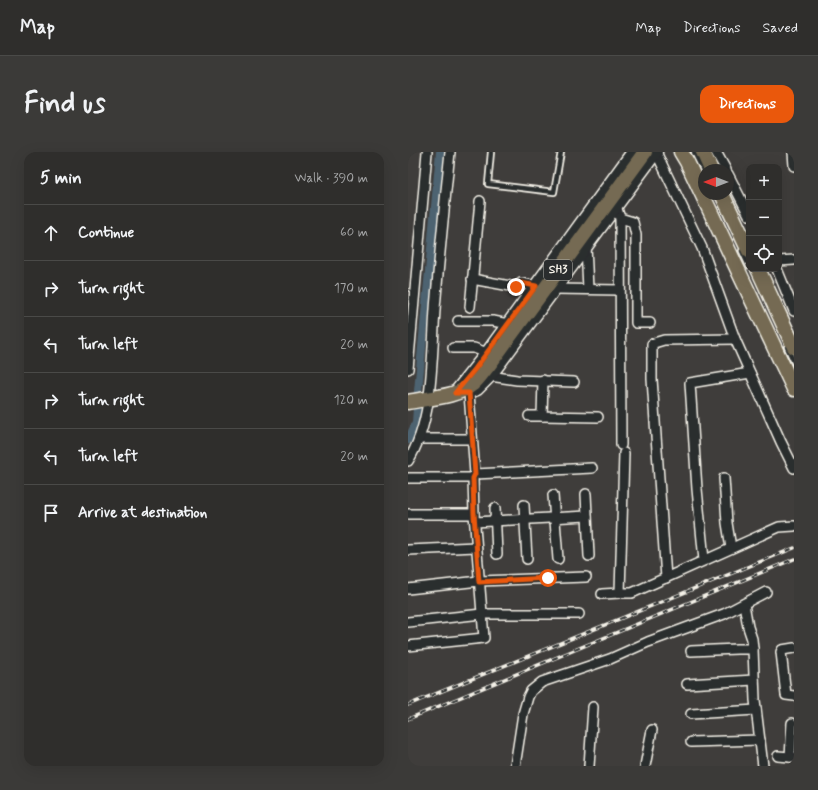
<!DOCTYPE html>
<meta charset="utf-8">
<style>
body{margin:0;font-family:Mynerve,sans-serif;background:#3b3a38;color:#f1f3f6}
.controls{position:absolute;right:12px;top:12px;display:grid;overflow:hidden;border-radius:8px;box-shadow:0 4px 16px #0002}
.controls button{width:36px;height:36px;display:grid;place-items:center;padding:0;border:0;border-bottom:1px solid #4a4a48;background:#2f2e2c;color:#f1f3f6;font:20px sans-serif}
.compass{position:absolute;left:290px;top:12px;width:36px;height:36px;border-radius:50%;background:#2f2e2c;box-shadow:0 4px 16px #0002;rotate:270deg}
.stop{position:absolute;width:12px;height:12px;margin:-9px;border:3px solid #ea580c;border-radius:50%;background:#fff}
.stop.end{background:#ea580c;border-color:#fff;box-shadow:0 1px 4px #0008}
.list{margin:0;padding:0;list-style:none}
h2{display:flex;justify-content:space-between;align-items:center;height:52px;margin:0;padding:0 16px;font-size:17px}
h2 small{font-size:13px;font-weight:400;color:#a7a8a9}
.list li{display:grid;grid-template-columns:26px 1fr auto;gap:12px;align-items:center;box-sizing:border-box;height:56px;padding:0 16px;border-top:1px solid #4a4a48}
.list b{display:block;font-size:15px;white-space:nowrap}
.list em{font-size:13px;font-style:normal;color:#a7a8a9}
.icon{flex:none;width:22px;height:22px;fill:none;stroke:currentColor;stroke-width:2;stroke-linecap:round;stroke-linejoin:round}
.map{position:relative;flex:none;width:386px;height:614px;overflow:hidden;border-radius:12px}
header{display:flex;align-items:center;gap:24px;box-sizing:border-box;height:56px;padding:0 20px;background:#2f2e2c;border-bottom:1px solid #4a4a48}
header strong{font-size:19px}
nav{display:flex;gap:22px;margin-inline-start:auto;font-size:14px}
.intro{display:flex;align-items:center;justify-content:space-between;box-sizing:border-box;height:96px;padding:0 24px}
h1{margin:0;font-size:28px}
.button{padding:10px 18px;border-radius:12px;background:#ea580c;color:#fff;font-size:14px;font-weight:700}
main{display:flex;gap:24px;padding:0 24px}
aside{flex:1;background:#2f2e2c;border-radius:12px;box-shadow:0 4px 16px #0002}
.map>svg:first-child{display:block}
</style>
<header>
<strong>Map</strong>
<nav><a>Map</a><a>Directions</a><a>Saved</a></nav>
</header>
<div class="intro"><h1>Find us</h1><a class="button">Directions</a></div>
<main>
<aside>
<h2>5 min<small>Walk · 390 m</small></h2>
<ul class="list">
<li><svg class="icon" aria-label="ahead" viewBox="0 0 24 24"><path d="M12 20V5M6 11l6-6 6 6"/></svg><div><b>Continue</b></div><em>60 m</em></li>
<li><svg class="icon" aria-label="right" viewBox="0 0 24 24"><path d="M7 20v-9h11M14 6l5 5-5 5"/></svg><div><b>Turn right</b></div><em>170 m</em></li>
<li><svg class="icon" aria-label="left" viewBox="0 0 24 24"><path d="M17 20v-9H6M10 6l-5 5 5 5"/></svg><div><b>Turn left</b></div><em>20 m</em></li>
<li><svg class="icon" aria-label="right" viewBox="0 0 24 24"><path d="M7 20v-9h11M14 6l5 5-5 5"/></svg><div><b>Turn right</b></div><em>120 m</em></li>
<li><svg class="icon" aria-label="left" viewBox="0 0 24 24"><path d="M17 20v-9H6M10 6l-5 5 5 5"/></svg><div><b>Turn left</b></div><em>20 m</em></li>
<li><svg class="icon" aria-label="arrive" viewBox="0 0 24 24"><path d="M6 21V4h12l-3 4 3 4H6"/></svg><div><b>Arrive at destination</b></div></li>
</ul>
</aside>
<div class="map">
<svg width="386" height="614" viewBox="0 0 386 614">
<rect width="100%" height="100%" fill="#3f3d3b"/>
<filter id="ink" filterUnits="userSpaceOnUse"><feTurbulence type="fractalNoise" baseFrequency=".025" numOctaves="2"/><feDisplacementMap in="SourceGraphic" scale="8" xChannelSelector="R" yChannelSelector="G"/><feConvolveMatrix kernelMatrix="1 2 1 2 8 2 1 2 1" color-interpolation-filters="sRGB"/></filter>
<g filter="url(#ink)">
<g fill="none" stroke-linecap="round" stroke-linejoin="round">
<g stroke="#4d6371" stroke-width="8">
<polyline points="10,239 32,0"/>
<polyline points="0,288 8,271 9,256"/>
</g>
<defs>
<g id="lane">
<polyline points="83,0 80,32 146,40 153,0"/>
<polyline points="286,0 296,20"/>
<polyline points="334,99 341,114"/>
<polyline points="379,195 386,210"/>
</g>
<g id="street">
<polyline points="248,0 294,96 327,187 373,290 386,316"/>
<polyline points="308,0 318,18"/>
<polyline points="385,0 386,14"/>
<polyline points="320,22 341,63"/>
<polyline points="208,54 212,66 213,293"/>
<polyline points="212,66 225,70 228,83 228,171 242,171"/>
<polyline points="178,94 180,137"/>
<polyline points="371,109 386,108"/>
<polyline points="369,117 386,159"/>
<polyline points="64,127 108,135 113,131 128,134"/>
<polyline points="147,137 212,138"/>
<polyline points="62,155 72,49"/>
<polyline points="50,169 85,169 100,172"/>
<polyline points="45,196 66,196 79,201"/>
<polyline points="0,217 19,0"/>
<polyline points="82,224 109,228 166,230"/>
<polyline points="135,228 134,264 190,265"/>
<polyline points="121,264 134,264"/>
<polyline points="11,287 63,287"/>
<path d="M0,309C28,265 23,196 28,145C32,97 37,48 42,0"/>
<polyline points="67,322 184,316"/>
<polyline points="0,326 65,326"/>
<polyline points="316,326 319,371 323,396"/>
<polyline points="178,342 181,404"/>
<polyline points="145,343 150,407"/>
<polyline points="116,353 119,407"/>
<polyline points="87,356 89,402"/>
<polyline points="0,362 66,362"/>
<polyline points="67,370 179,364"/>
<polyline points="0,398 68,395"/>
<polyline points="296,408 289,337 282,231 342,221"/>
<polyline points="258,426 244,227 244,192 246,191 256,188 327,187"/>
<polyline points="0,437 71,429 178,425"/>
<polyline points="212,441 224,441 371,375 386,374"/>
<polyline points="194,442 212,441 216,301"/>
<polyline points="336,452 340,475 344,487 345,497"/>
<polyline points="0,470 74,462 171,462"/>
<polyline points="0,494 76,486 66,362 65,326 67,322 61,241"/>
<polyline points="386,496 374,498 373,500 378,543 386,544"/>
<polyline points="283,499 329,497 345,497 347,548 355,614"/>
<polyline points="279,532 346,528"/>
<polyline points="283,562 348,558"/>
<polyline points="384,571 382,605 386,605"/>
<polyline points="283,590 352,588"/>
<polyline points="370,604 382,605"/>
<polyline points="107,614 115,562 120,545 123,539 134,530 202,507 240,490 316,462 358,440"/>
<polyline points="181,614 185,555"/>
<polyline points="237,614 244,578"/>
</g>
<g id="secondary">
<polyline points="64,239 69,237 82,224 248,0"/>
<polyline points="48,240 79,201 225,0"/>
</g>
<g id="primary">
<polyline points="273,0 279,10 386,237"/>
<polyline points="295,0 303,18"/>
<polyline points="314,42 341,99"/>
<polyline points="350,117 386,195"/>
<path d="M0,250C20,246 49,245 65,232C71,227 76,219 81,213L237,0"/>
</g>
</defs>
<use href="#lane" stroke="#f4f1e8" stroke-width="8"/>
<use href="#street" stroke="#f4f1e8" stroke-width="12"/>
<use href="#secondary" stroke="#f4f1e8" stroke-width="15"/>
<use href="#primary" stroke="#f4f1e8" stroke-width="17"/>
<use href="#lane" stroke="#2a2d2e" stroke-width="4.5"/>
<use href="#street" stroke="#2a2d2e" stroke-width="9"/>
<use href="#secondary" stroke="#2a2d2e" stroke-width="12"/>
<use href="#primary" stroke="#746b52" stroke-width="14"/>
<defs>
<g id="rail">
<polyline points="0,553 386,396"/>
<polyline points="0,567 386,407"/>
</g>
</defs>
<use href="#rail" stroke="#f4f1e8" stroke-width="3.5"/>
<use href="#rail" stroke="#2a2d2e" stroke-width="2" stroke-dasharray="6" stroke-linecap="butt"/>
</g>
</g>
<g fill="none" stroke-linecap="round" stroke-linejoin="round" filter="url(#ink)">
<polyline stroke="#ea580c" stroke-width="5" points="108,135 113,131 128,134 67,217 47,241 61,241 67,322 65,326 66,362 71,430 140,426"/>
</g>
<g text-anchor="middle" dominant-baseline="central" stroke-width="3" stroke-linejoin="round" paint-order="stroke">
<rect fill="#2a2d2e" stroke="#b7b6b0" stroke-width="1" x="136" y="108" width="28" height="20" rx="3"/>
<g font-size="12" font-weight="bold" fill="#f4f1e8">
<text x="150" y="118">SH3</text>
</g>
</g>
</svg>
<div class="controls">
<button>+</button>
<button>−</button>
<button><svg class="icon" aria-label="locate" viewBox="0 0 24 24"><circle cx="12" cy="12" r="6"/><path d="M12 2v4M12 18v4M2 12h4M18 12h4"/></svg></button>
</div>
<svg class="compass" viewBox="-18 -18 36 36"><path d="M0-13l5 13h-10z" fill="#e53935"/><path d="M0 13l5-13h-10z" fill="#a7a8a9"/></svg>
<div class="stop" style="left:140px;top:426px"></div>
<div class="stop end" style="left:108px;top:135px"></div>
</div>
</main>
